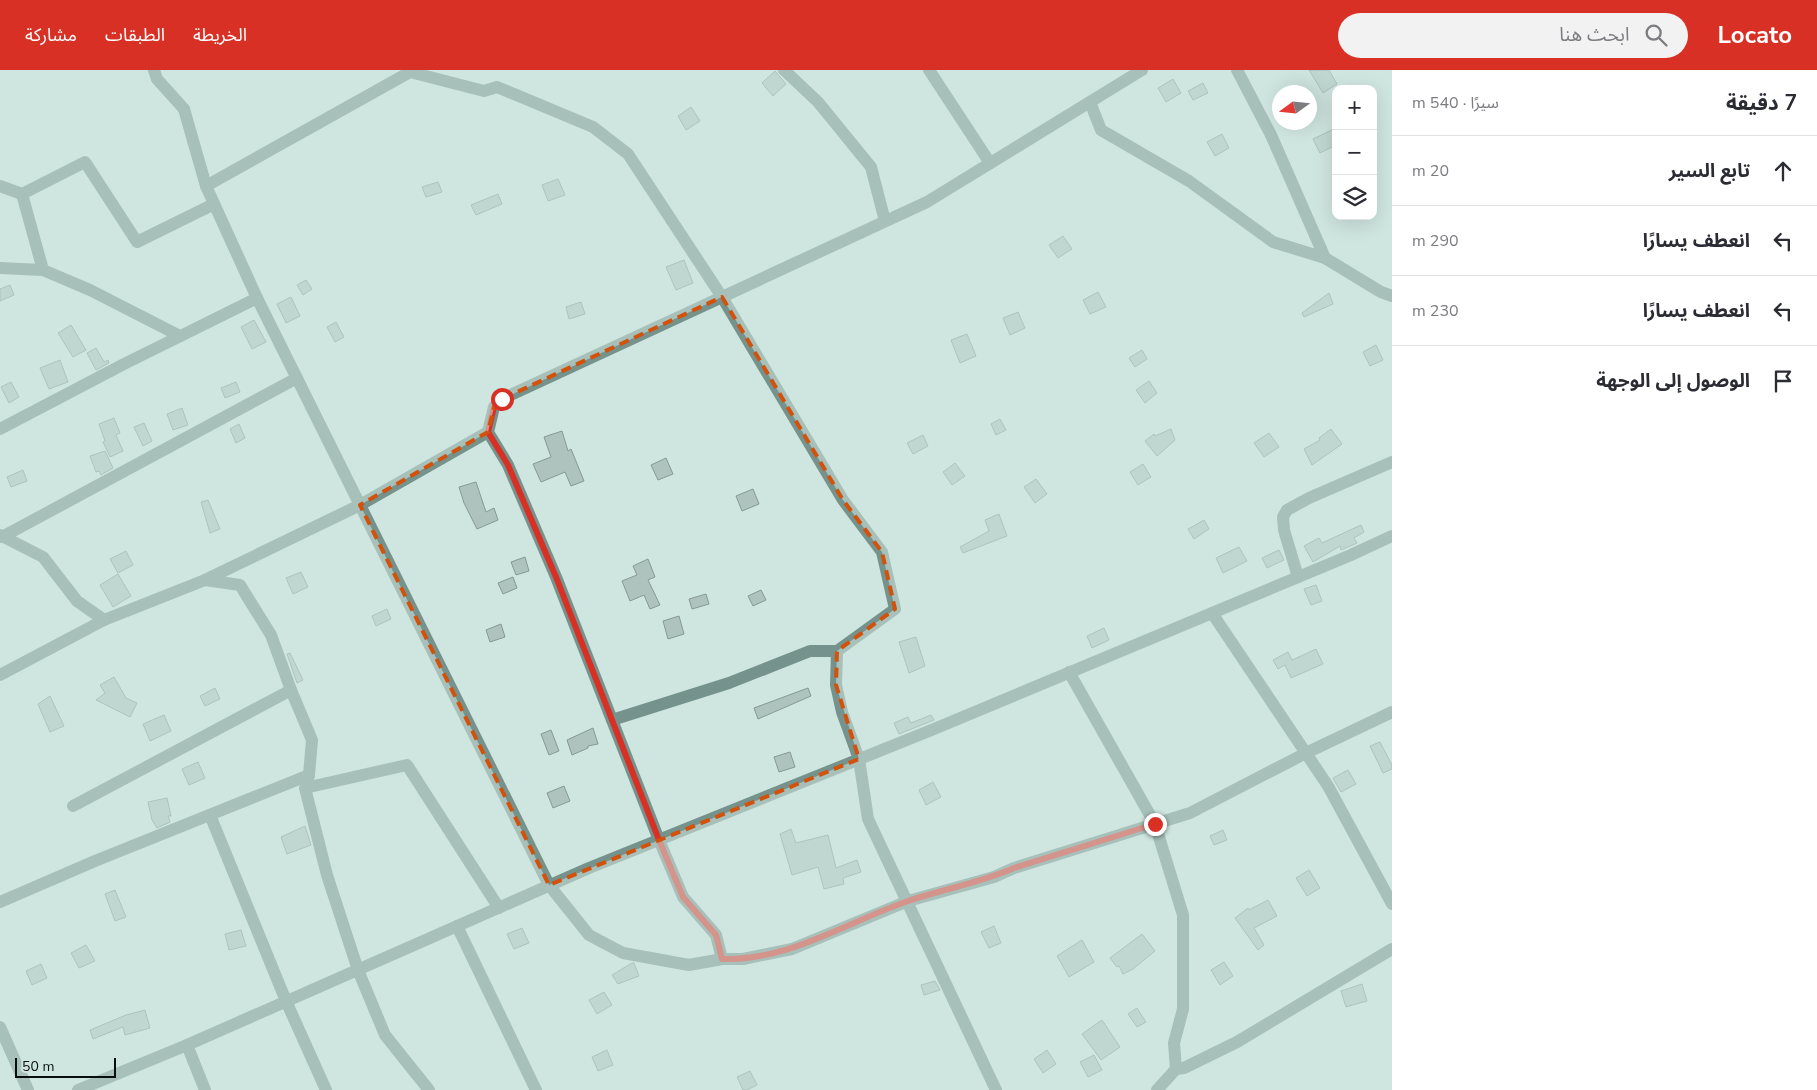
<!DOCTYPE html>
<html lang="ar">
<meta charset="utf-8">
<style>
body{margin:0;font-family:"Nunito Sans","Noto Sans Arabic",sans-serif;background:#f2f2f3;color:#2b2b33;direction:rtl}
.controls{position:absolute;right:15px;top:15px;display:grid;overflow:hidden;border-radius:10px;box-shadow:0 5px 20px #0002}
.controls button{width:45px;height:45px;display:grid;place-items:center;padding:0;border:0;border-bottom:1px solid #e1e1e2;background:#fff;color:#2b2b33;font:25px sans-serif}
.compass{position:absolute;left:1272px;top:15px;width:45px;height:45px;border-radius:50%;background:#fff;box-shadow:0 5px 20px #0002;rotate:255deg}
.scale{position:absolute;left:15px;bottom:12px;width:101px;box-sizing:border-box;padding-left:5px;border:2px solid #070e0c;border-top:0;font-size:14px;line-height:18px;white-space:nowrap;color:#070e0c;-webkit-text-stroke:4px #cfe5e0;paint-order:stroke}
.stop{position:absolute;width:15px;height:15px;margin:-11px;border:4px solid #d93025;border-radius:50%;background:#fff}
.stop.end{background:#d93025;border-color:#fff;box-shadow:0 1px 5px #0008}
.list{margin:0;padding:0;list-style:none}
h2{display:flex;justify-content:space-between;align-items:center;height:65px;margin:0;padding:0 20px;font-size:21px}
h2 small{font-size:16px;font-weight:400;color:#7c7c81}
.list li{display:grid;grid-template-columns:32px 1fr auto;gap:15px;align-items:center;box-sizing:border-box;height:70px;padding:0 20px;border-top:1px solid #e1e1e2}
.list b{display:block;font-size:19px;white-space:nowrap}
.list em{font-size:16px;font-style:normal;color:#7c7c81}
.icon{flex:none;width:28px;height:28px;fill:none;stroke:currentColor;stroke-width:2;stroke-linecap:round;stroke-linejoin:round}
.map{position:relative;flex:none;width:1392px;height:1020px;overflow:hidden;direction:ltr}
header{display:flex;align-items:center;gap:30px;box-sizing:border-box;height:70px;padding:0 25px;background:#d93025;color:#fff}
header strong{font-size:24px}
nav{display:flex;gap:28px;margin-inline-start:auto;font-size:18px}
.search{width:350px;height:45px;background:#f2f2f3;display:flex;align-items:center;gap:12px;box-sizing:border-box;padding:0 18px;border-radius:28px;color:#7c7c81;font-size:19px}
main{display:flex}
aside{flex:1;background:#fff}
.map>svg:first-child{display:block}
</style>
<header>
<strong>Locato</strong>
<div class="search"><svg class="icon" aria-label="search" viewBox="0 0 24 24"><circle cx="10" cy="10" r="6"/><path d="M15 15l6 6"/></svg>ابحث هنا</div>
<nav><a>الخريطة</a><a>الطبقات</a><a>مشاركة</a></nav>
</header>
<main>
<aside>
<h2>7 دقيقة<small>سيرًا · 540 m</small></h2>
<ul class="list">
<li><svg class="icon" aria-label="ahead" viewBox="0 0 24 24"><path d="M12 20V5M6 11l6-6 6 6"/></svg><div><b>تابع السير</b></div><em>20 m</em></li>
<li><svg class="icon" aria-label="left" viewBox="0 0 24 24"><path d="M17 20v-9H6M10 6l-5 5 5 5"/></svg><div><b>انعطف يسارًا</b></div><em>290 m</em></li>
<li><svg class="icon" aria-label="left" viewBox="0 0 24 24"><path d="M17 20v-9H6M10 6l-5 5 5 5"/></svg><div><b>انعطف يسارًا</b></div><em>230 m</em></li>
<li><svg class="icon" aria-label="arrive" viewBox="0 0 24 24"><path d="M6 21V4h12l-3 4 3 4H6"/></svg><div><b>الوصول إلى الوجهة</b></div></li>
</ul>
</aside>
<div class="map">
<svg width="1392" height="1020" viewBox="0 0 1392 1020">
<rect width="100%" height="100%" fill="#cfe5e0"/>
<g fill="#aec3be" stroke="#859995">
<polygon points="1309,0 1329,0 1337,14 1323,23"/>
<polygon points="775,1 786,14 773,26 762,13"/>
<polygon points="1173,9 1181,23 1166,32 1158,18"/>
<polygon points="1203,13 1208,23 1193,30 1188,21"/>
<polygon points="691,37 700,51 686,60 678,46"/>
<polygon points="1336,58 1336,75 1320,83 1313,69"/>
<polygon points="1222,64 1229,78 1215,86 1207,72"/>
<polygon points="558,109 565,125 548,131 542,115"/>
<polygon points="438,112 442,122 426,127 422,117"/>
<polygon points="498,124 502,134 476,145 471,135"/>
<polygon points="1063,166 1072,179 1058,188 1049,175"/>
<polygon points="684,190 693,213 676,220 666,197"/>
<polygon points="306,210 312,219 303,225 297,215"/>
<polygon points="10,215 14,225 0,231 0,219"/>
<polygon points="1098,222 1106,237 1090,244 1083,230"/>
<polygon points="1329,223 1333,234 1304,247 1302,243"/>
<polygon points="291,227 300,246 286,253 277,234"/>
<polygon points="581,232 585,244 569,249 566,237"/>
<polygon points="1018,242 1025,258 1010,265 1003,248"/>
<polygon points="254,250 266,272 252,279 241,257"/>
<polygon points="336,252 344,267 335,272 327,257"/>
<polygon points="71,255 86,280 73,287 58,263"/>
<polygon points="967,264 976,286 960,293 951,270"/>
<polygon points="1376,275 1383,290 1370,296 1363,282"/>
<polygon points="96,278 104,292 108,290 109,293 96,300 87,283"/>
<polygon points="1142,280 1147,289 1135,297 1129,288"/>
<polygon points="60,290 68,312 49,319 40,298"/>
<polygon points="1149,311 1157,323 1145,333 1136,320"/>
<polygon points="11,312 19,327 9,333 1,317"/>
<polygon points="236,312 240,322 225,328 221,318"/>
<polygon points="182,338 188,355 173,360 167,344"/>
<polygon points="114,348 120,363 116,365 123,381 110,387 103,372 105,371 99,354"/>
<polygon points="1000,349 1006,360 996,365 991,354"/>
<polygon points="144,353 152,371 143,376 134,357"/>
<polygon points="239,354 245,368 236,373 230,359"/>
<polygon points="1171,359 1175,370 1157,386 1145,371 1154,364 1155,366"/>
<polygon points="1331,359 1342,374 1312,395 1304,379 1320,370 1319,368"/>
<polygon points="562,361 568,381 571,379 584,411 571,416 565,402 541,412 533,394 551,387 544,367"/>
<polygon points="1269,363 1279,377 1264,387 1254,373"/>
<polygon points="923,365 928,376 913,384 907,373"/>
<polygon points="105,381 113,398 101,405 99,401 96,402 90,386"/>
<polygon points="666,388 673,404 658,410 651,395"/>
<polygon points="955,393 965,406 952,415 943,402"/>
<polygon points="1143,394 1151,407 1138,415 1130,402"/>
<polygon points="23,400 27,411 11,417 7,407"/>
<polygon points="1036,409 1047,424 1035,433 1024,417"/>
<polygon points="476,412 486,442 494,438 498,450 477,459 464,433 459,417"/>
<polygon points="753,419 759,434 742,441 736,426"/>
<polygon points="208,430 220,459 210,463 201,432"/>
<polygon points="999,444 1007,466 963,483 960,477 989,461 985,450"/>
<polygon points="1204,450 1209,459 1194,469 1188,459"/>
<polygon points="1361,455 1364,462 1354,468 1357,473 1341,480 1340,476 1313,492 1304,476 1319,468 1322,473"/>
<polygon points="1239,477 1247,491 1223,503 1216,488"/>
<polygon points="1279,480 1284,490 1267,498 1262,488"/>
<polygon points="126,481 133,495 118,503 110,489"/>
<polygon points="525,487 529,501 516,505 511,492"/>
<polygon points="648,489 655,507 648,510 660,535 650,539 644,525 630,531 622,511 637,505 633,496"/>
<polygon points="301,502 308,517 293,524 286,508"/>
<polygon points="118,504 131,526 113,537 100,515"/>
<polygon points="513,507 517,518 503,524 498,513"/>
<polygon points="1316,515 1322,531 1311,535 1304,519"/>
<polygon points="761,520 766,530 753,536 748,526"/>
<polygon points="706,524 709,534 692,539 689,529"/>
<polygon points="387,539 391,549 376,556 372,546"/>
<polygon points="679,546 684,564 668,569 663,551"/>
<polygon points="501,554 505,567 490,572 486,560"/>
<polygon points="1104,558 1109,570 1092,578 1087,566"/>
<polygon points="916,567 925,596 909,603 899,572"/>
<polygon points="1316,579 1323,594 1291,608 1285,595 1278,599 1273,590 1288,582 1292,590"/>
<polygon points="290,583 303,610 297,613 287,584"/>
<polygon points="114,607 126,628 137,633 130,647 96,630 105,623 100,615"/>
<polygon points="215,618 220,629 205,636 200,626"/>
<polygon points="808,618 811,626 758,649 754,638"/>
<polygon points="50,626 64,656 50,662 38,634"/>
<polygon points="164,645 171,661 150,671 143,654"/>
<polygon points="931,645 934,650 899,664 894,653 908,647 911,653"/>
<polygon points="593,658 598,674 588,676 588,678 572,685 567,670"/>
<polygon points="551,660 559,681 549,685 541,664"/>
<polygon points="1380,672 1392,695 1392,699 1383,703 1370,676"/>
<polygon points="790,682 795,697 779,702 774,687"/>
<polygon points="198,692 205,708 189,715 182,699"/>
<polygon points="1348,700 1356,714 1341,722 1333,708"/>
<polygon points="933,712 941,727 926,735 919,720"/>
<polygon points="564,716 570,731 553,738 547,723"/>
<polygon points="167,728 171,746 168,746 170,752 157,758 152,750 148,732"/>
<polygon points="305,756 311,775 287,784 281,767"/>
<polygon points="791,759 796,773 828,765 836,798 857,790 861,802 843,808 844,814 824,819 818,797 792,805 780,764"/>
<polygon points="1223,760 1227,770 1214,775 1210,766"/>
<polygon points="1309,800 1320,818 1307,826 1296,808"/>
<polygon points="115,820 126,847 115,851 105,824"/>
<polygon points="1268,830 1277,846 1254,858 1264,875 1258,880 1235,848 1248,838 1249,840"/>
<polygon points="994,856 1001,873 989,878 981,862"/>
<polygon points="522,858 529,873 514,879 507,864"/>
<polygon points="241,860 246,876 229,880 225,864"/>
<polygon points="1142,864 1155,881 1133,899 1123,904 1119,896 1117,897 1110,888"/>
<polygon points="1082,870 1094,892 1069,907 1057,886"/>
<polygon points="86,875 95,891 79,898 71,883"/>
<polygon points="1224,892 1233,906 1220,915 1211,900"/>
<polygon points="632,893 634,893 639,906 618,914 612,905"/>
<polygon points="41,894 47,908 32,915 26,901"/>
<polygon points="935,911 940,920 924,925 921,915"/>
<polygon points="1362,914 1367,931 1346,937 1341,921"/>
<polygon points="604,922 612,935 597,944 589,930"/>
<polygon points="1137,938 1146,952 1137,957 1128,944"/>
<polygon points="145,940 150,958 125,965 123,957 93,969 90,960 126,945"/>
<polygon points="1102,950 1120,977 1101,990 1082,964"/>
<polygon points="607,980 613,995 598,1001 592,987"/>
<polygon points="1047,980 1056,994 1043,1003 1034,989"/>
<polygon points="1094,985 1102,1000 1088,1007 1080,992"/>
<polygon points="750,1001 757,1015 747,1020 743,1020 737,1007"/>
</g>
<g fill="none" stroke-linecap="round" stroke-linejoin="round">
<g stroke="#75938c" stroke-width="12">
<polyline points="154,0 157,9 184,39 206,116 257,228 549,815 589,865 623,883 689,895 722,889 743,889 792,879 908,831 994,807 1014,798 1190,743 1306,683 1392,642"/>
<polyline points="784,0 818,32 871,97 885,151"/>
<polyline points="929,0 990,93"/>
<polyline points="1237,0 1271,65 1325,188"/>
<polyline points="1090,32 1101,60 1189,111 1273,172 1325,188 1381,222 1392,226"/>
<polyline points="0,116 22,124"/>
<polyline points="206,116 410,2 484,21 497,17 593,57 628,84 722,227 843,430 882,482 895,539 837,581 810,581 729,613 612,650"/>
<polyline points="0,198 43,200 90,220 180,266"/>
<polyline points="43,200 22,124 85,92 137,172 214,134"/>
<polyline points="0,359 124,294 257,228"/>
<polyline points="0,465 43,487 77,531 104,550"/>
<polyline points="2,467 297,308"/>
<polyline points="1298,507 1284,460 1283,447 1287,440 1309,428 1392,392"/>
<polyline points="205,510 240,515 271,565 291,620 312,670 309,705 307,713"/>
<polyline points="1212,543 1328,716 1392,834"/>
<polyline points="837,581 836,615 842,642 859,689 868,749 996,1020"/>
<polyline points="1069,602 1155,754 1183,845 1183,939 1174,973 1176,999"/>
<polyline points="0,605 104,550 205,510 360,435 488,362"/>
<polyline points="73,736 291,620"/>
<polyline points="210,745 286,931 326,1020"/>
<polyline points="0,832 95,791 309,705"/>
<polyline points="457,856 536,1020"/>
<polyline points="722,889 716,865 683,827 659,770 556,507 508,395 488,362 494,337 502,329 927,132 1142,0"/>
<polyline points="0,957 28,1020"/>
<polyline points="187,975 205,1020"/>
<polyline points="78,1020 187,975 589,798 934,659 1351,485 1392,466"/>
<polyline points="429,1020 385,965 358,900 327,805 305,718 407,695 499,838"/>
<polyline points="1157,1020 1176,999 1184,998 1237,972 1392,879"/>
</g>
</g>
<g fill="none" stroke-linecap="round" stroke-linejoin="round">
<path stroke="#d93025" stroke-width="6" d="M502,329L494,337L488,362L508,395L556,507L659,770L683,827L716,865L722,889C789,891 847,852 908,831C943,819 980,813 1014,798L1155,754"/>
</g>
<path d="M0 0H1392V1020H0ZM722,227L843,430L882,482L895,539L837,581L836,615L859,689L549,815L360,435L488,362L494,337L502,329Z" fill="#cfe5e0" fill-opacity=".55" fill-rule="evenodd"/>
<path fill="none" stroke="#d2520c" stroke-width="4" stroke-dasharray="10 6" stroke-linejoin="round" d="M722,227L843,430L882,482L895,539L837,581L836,615L859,689L549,815L360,435L488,362L494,337L502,329Z"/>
</svg>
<div class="controls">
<button>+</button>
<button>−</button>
<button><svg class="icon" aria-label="layers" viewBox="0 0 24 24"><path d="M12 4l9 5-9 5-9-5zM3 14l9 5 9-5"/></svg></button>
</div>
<svg class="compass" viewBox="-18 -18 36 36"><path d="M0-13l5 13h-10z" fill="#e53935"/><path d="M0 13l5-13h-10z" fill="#7c7c81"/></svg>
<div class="scale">50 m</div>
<div class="stop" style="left:502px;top:329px"></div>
<div class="stop end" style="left:1155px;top:754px"></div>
</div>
</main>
